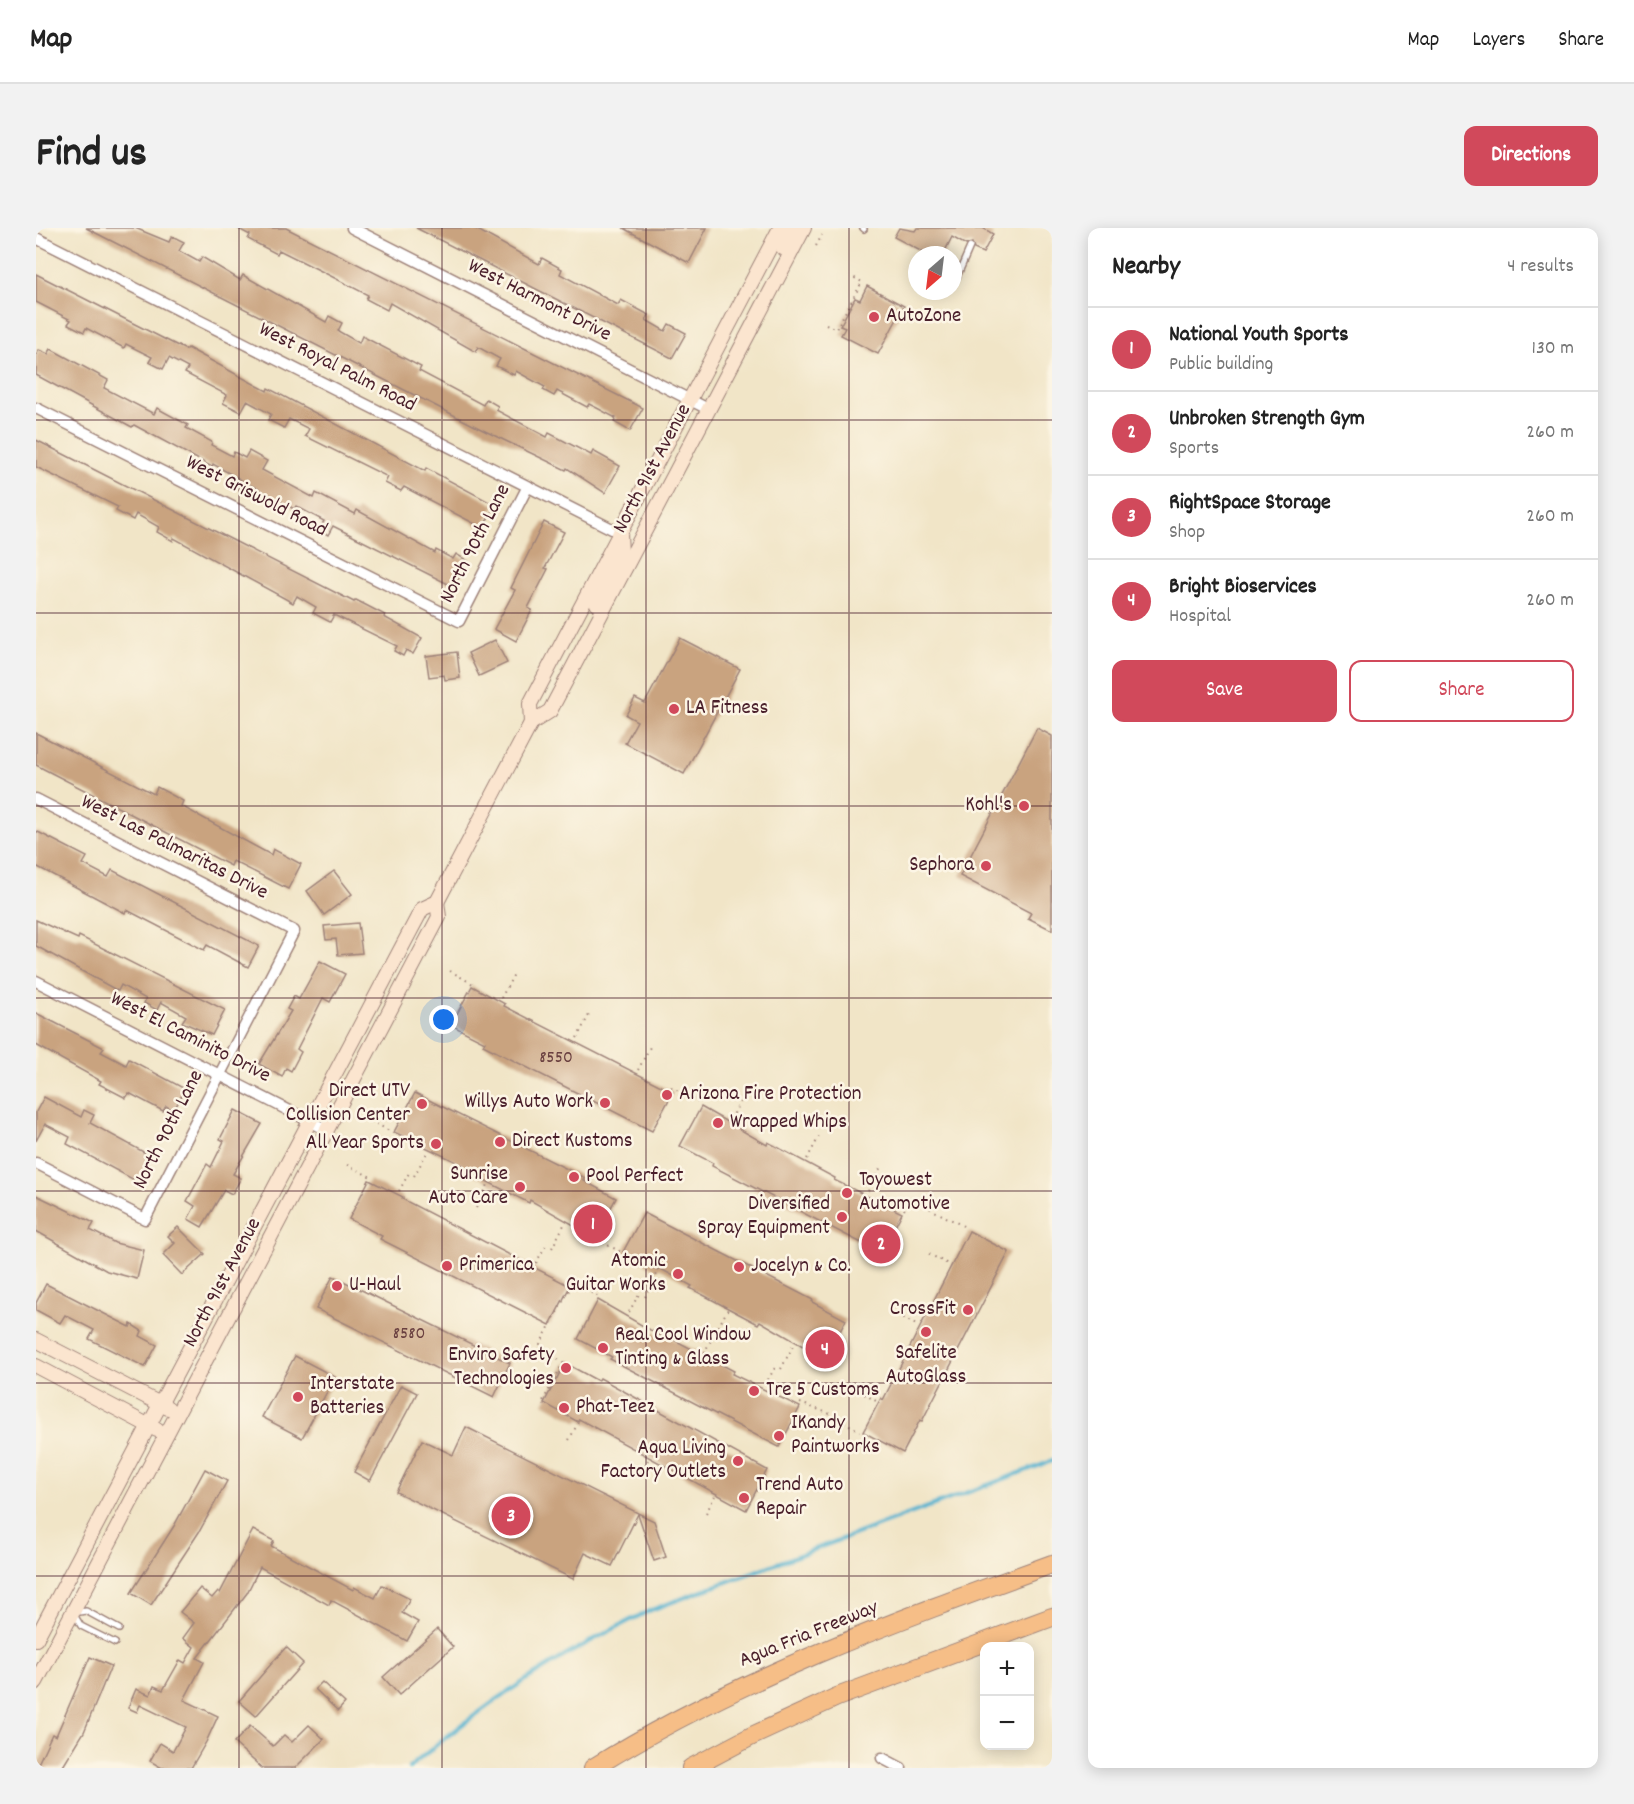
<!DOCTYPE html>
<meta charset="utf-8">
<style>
body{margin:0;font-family:Dekko,sans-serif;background:#f2f2f2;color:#222}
.controls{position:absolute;right:18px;bottom:18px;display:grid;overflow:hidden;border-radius:12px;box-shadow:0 3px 15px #0003}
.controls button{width:54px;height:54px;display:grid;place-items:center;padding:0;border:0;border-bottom:2px solid #e0e0e0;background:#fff;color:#222;font:30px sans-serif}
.compass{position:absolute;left:872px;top:18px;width:54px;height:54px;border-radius:50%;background:#fff;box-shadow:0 3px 15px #0003;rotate:208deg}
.you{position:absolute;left:408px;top:792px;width:21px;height:21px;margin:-15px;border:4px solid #fff;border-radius:50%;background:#1a73e8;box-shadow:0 0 0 9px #1a73e833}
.badge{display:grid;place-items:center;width:39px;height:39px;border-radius:50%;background:#d1495b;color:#fff;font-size:20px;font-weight:700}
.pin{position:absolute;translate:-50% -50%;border:3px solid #fff;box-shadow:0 2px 6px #0006}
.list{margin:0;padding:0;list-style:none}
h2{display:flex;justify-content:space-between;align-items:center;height:78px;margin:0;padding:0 24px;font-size:26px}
h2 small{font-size:20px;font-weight:400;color:#767676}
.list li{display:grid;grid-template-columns:39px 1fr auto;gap:18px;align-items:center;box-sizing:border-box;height:84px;padding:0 24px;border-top:2px solid #e0e0e0}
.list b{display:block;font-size:22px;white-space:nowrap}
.list p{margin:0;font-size:20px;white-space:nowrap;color:#767676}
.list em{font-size:20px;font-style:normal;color:#767676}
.actions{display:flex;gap:12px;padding:18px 24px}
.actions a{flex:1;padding:14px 0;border:2px solid #d1495b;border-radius:12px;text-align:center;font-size:21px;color:#d1495b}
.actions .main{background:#d1495b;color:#fff}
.map{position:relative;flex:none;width:1016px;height:1540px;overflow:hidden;border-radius:12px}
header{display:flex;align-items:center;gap:36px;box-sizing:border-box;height:84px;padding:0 30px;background:#fff;border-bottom:2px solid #e0e0e0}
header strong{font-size:28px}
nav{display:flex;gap:33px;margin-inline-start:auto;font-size:21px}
.intro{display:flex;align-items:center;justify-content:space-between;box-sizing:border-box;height:144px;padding:0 36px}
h1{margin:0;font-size:42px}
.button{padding:15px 27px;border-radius:12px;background:#d1495b;color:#fff;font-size:21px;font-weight:700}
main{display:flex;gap:36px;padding:0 36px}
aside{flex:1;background:#fff;border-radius:12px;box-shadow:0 3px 15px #0003}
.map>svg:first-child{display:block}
</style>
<header>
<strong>Map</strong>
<nav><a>Map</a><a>Layers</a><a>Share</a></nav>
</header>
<div class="intro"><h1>Find us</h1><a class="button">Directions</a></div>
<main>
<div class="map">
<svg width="1016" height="1540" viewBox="0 0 1016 1540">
<rect width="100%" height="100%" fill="#fcf5e5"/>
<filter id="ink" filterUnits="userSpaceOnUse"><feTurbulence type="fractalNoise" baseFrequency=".0167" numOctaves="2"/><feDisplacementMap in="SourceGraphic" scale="12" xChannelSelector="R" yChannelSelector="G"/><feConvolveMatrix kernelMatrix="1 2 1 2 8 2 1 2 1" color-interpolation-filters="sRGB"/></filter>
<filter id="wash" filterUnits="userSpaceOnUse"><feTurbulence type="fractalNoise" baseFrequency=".008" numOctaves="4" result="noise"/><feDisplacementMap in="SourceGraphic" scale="24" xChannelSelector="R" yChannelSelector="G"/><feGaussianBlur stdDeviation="1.35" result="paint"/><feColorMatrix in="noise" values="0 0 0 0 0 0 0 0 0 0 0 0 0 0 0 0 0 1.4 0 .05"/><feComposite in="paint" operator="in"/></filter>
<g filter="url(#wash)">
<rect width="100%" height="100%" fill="#f1e5c7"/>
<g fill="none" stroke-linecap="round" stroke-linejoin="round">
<path stroke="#51b2d0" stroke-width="4" d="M373,1540C446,1476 528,1424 615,1382L1016,1233"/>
</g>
<g id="blocks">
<g fill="#c9a37f">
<polygon points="50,0 99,0 133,14 136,8 148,14 143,23 163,34 166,29 204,52 207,47 290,94 293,88 306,95 302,103 323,115 326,108 385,139 383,143 447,177 450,171 462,178 460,182 511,209 513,205 555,227 557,223 584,238 569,265 531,240 530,242 449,203"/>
<polygon points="201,0 250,0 607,180 594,203 578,194 580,190 561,180 553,176 551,179 521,163 518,168 507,162 509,159 480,143 478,147 460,138 464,131 442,119 440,124 354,75 351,82 330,71 332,67 283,42 243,22 241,26 212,11 214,7"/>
<polygon points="380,0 438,0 503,36 506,30 526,41 524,46 582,77 585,72 613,87 610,92 629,103 633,96 650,105 636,130"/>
<polygon points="587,0 671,0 653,35"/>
<polygon points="863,0 879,3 881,0 947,0 957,6 947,25 938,21 936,15 930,17 916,9 907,27 892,27 858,9"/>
<polygon points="0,46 150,122 152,120 231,163 232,160 389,243 390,240 459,277 447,300 368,259 365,263 349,255 352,249 269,208 273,201 253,191 248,200 232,192 235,186 211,173 205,184 187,175 191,167 149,145 152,140 133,130 127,141 113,134 116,129 90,116 88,120 50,100 48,104 32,96 35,92 0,74"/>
<polygon points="831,58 868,78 842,126 805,107 809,100 804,98 819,70 824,72"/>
<polygon points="15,121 72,152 68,160 118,186 121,180 152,197 150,200 176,214 175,217 196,228 198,224 209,230 213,223 231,233 226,242 278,270 280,265 319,286 321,282 399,325 400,322 417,331 420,326 432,333 418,359 297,298 292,307 283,302 288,293 260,278 258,281 177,236 176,239 98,197 96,199 0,147 0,128 3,122 12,126"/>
<polygon points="0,212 318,374 320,372 349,387 348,389 386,410 377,426 370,422 367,428 358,423 361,418 298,387 294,394 277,385 280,379 261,368 257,375 138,310 137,313 121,304 123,299 100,286 97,292 80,283 82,279 0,239"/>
<polygon points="508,294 528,304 509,340 512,341 492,380 496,382 480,413 458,401 479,362 475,360"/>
<polygon points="644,410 704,441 648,546 589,515 601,493 590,487 599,470 609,475"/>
<polygon points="459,412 471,435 443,448 432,425"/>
<polygon points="421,424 424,450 409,452 408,447 393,449 390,428"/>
<polygon points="1001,500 1016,508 1016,702 992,690 995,685 924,648"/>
<polygon points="0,505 118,566 121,559 147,573 145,578 235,627 237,621 265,636 252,661 197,633 195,638 0,537"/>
<polygon points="0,603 51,629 47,636 72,649 76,642 223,718 212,739 171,717 168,722 91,682 89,685 0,638"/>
<polygon points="298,643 316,666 288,687 271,663"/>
<polygon points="0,692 42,711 43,708 189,782 176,807 146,794 150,788 125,774 121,782 108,775 110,771 85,757 82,763 0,718"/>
<polygon points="322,695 326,725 302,727 300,711 290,712 288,698"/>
<polygon points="284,733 309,746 294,774 287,770 261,821 265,824 255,843 250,840 246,849 223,836 255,783 251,781 258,768 263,771"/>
<polygon points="436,758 469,776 468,778 637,864 616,903 447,817 449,814 415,797"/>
<polygon points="0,785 68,820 65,824 90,837 93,831 149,861 138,882 130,878 127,883 93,865 90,870 63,856 65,853 0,817"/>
<polygon points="379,865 549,950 548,953 580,970 559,1009 494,972 493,975 425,940 427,937 358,904"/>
<polygon points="8,869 45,889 48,882 58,887 54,895 115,928 102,954 31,916 34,909 9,896 0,913 0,884"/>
<polygon points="665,879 731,917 732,914 799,950 798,952 866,985 845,1025 676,938 677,935 644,918"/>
<polygon points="199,882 226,896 197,946 205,950 196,966 188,962 166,999 152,991 159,978 151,973 171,936 175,939 188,913 184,911"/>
<polygon points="333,952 367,969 366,971 534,1058 514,1097 344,1011 346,1008 313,991"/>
<polygon points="0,967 58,995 54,1002 79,1015 108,1022 101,1051 71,1043 0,1003"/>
<polygon points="608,985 777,1072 776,1074 810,1092 789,1131 724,1093 722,1096 654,1060 656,1058 623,1040 621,1042 587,1024"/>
<polygon points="142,999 169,1026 146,1047 127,1027 139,1015 132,1008"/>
<polygon points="933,1003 973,1024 886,1193 884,1192 867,1225 827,1204 845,1170 847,1172"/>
<polygon points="297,1048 474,1135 458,1169 280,1081"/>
<polygon points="10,1056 94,1099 95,1096 106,1103 104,1108 121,1117 109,1139 53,1111 58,1102 29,1087 24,1095 0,1082 0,1075"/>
<polygon points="562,1072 628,1110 629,1107 698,1143 696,1146 764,1179 743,1219 574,1131 576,1129 542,1111"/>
<polygon points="259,1128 299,1149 266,1210 226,1189"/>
<polygon points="529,1135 562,1153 564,1150 731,1242 710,1282 543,1191 542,1194 508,1175"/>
<polygon points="365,1157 381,1165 334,1253 318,1244"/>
<polygon points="430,1199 618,1293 630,1329 618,1333 602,1286 576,1338 549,1325 537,1351 360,1264 386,1212 417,1227"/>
<polygon points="169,1241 191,1253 163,1304 115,1377 95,1365 138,1298"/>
<polygon points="217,1302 238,1313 235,1318 317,1362 318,1359 339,1370 346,1357 374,1371 366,1385 382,1394 371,1413 295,1372 293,1377 224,1339 211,1365 161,1430 168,1434 148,1472 182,1488 170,1514 155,1540 126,1540 114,1533 124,1515 137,1523 150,1499 104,1477 101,1484 92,1480 100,1461 114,1467 118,1458 127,1462 144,1432 149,1435 158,1419 147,1410 158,1395 144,1384 164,1360 176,1370 182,1363 184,1365"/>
<polygon points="401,1401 417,1419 363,1467 347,1449"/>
<polygon points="250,1419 267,1435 220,1488 203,1473"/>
<polygon points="54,1429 75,1438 48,1504 26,1540 0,1540 16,1506 20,1508"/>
<polygon points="286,1454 309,1475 302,1483 279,1461"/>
<polygon points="273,1497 288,1511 259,1540 226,1540 198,1515 214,1498 237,1518 248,1507 256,1514"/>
</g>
</g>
</g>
<g filter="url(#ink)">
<use href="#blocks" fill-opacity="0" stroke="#9e8279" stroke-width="1.5"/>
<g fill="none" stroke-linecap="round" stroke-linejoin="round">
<defs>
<g id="lane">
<polyline points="827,0 828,1"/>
<polyline points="921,49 934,19"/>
<polyline points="79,1415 45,1398 37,1385 50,1383 83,1401"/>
</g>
<g id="street">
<polyline points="316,0 672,181"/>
<polyline points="0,10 584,305"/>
<polyline points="0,180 423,393 492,258"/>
<polyline points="0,571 258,703 109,991 0,935"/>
<polyline points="0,753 291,902"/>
<polyline points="846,1530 865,1540"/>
</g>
<g id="secondary">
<polyline points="747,20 756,0"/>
<polyline points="561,376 585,325 584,305"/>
<polyline points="495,495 494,476 744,0"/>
<polyline points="0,1112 132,1180"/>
<polyline points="0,1138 121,1202"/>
<polyline points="0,1411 386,681 401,674 495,495 514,483 768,0"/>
<polyline points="0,1454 403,689 401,674"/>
</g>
<g id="highway">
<path d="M557,1540C699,1451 859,1393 1016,1336"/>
<polyline points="655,1540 716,1508 801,1469 1016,1389"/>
</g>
</defs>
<use href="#lane" stroke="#9e8279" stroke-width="8"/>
<use href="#street" stroke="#9e8279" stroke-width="13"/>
<use href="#secondary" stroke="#9e8279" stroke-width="16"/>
<use href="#highway" stroke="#9e8279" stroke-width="20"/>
<g stroke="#9e8279" stroke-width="2" stroke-dasharray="1.5 4.5" stroke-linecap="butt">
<polyline points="780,18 786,7"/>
<polyline points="790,96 800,101 826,54 815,48"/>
<polyline points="414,743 437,756"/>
<polyline points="465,770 478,746"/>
<polyline points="541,810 554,785"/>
<polyline points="602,842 615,817"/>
<polyline points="635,859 666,876"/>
<polyline points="695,891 708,866"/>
<polyline points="335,893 359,906"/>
<polyline points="771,931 785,905"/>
<polyline points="311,937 335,949"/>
<polyline points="378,948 392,923"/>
<polyline points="363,963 373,945"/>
<polyline points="832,963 846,937"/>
<polyline points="440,980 453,955"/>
<polyline points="868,982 874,970 931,1000"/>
<polyline points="556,1009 587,1025"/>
<polyline points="516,1020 529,995"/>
<polyline points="893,1026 912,1036"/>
<polyline points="500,1035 510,1017"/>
<polyline points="534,1053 565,1070"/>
<polyline points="609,1069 622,1044"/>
<polyline points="593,1084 603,1066"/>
<polyline points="862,1087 880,1097"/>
<polyline points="668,1125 692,1081"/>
<polyline points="745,1141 758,1116"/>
<polyline points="729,1157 740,1138"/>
<polyline points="823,1163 840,1173"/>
<polyline points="764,1175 792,1185 824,1203"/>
<polyline points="509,1177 506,1175 527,1135 504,1116 537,1055"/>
<polyline points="533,1212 542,1195"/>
<polyline points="603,1249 612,1232"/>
<polyline points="670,1285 679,1268"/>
</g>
<use href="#lane" stroke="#fff" stroke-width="5"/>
<use href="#street" stroke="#fff" stroke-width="10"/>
<use href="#secondary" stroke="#fbe5cf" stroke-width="14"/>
<use href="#highway" stroke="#f6be87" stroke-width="18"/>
</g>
</g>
<path fill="none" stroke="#4a1f2b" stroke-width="1.5" stroke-opacity="0.55" d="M203,0V1540M406,0V1540M610,0V1540M813,0V1540M0,192H1016M0,385H1016M0,578H1016M0,770H1016M0,963H1016M0,1155H1016M0,1348H1016"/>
<g fill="#d1495b" stroke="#fcf5e5" stroke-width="2">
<circle cx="838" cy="89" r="6"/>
<circle cx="638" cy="481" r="6"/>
<circle cx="988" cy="578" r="6"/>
<circle cx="950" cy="638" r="6"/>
<circle cx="631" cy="867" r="6"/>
<circle cx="569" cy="875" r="6"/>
<circle cx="386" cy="876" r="6"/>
<circle cx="682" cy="895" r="6"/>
<circle cx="464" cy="914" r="6"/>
<circle cx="400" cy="916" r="6"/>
<circle cx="538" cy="949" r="6"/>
<circle cx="484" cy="959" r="6"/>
<circle cx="811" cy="965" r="6"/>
<circle cx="806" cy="989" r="6"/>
<circle cx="411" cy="1038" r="6"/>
<circle cx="703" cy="1039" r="6"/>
<circle cx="642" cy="1046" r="6"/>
<circle cx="301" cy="1058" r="6"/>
<circle cx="932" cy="1082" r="6"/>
<circle cx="890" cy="1104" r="6"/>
<circle cx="567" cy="1120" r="6"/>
<circle cx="530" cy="1140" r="6"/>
<circle cx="718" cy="1163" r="6"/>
<circle cx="262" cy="1169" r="6"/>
<circle cx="528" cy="1180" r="6"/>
<circle cx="743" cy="1208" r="6"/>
<circle cx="702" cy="1233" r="6"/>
<circle cx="708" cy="1270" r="6"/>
</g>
<g text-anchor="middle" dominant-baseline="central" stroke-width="5" stroke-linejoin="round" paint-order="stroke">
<g font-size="18" fill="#6a4040">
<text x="520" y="830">8550</text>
<text x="373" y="1106">8580</text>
</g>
<g font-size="21" fill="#4a1f2b" stroke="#fcf5e5">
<text transform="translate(503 73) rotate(27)">West Harmont Drive</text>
<text transform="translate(301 140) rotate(27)">West Royal Palm Road</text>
<text transform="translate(617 241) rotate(-62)">North 91st Avenue</text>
<text transform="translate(220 269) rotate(27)">West Griswold Road</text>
<text transform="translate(440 316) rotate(-63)">North 90th Lane</text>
<text transform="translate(138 620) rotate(27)">West Las Palmaritas Drive</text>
<text transform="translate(154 810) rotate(27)">West El Caminito Drive</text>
<text transform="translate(133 902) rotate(-63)">North 90th Lane</text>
<text transform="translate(187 1055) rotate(-62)">North 91st Avenue</text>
<text transform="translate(773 1407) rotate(-22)">Agua Fria Freeway</text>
</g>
<g font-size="21" fill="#4a1f2b" stroke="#fcf5e5" text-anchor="start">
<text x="850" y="89">AutoZone</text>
<text x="650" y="481">LA Fitness</text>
<text x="976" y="578" text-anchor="end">Kohl's</text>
<text x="938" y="638" text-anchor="end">Sephora</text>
<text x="374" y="864" text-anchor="end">Direct UTV<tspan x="374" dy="24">Collision Center</tspan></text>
<text x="643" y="867">Arizona Fire Protection</text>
<text x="557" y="875" text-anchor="end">Willys Auto Work</text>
<text x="694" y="895">Wrapped Whips</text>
<text x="476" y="914">Direct Kustoms</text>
<text x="388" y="916" text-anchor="end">All Year Sports</text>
<text x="472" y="947" text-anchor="end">Sunrise<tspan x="472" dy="24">Auto Care</tspan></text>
<text x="550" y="949">Pool Perfect</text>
<text x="823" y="953">Toyowest<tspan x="823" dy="24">Automotive</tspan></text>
<text x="794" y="977" text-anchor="end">Diversified<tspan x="794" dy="24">Spray Equipment</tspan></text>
<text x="630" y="1034" text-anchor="end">Atomic<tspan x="630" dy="24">Guitar Works</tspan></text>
<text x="423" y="1038">Primerica</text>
<text x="715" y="1039">Jocelyn &amp; Co.</text>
<text x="313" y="1058">U-Haul</text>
<text x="920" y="1082" text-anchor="end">CrossFit</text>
<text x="579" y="1108">Real Cool Window<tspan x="579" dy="24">Tinting &amp; Glass</tspan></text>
<text x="890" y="1126" text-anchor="middle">Safelite<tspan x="890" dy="24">AutoGlass</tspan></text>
<text x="518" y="1128" text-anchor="end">Enviro Safety<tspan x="518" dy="24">Technologies</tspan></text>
<text x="274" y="1157">Interstate<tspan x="274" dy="24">Batteries</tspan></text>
<text x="730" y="1163">Tre 5 Customs</text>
<text x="540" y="1180">Phat-Teez</text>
<text x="755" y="1196">IKandy<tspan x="755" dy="24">Paintworks</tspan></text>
<text x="690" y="1221" text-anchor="end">Aqua Living<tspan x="690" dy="24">Factory Outlets</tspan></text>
<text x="720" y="1258">Trend Auto<tspan x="720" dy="24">Repair</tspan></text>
</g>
</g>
</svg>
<div class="controls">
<button>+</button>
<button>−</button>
</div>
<svg class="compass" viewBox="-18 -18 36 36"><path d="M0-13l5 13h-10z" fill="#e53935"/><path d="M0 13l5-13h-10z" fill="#767676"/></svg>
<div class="you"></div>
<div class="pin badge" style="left:557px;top:996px">1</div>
<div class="pin badge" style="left:845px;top:1016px">2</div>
<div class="pin badge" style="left:475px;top:1288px">3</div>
<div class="pin badge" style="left:789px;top:1121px">4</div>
</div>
<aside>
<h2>Nearby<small>4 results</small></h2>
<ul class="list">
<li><span class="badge">1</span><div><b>National Youth Sports</b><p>Public building</p></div><em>130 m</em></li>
<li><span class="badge">2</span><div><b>Unbroken Strength Gym</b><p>Sports</p></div><em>260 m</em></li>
<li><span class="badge">3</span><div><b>RightSpace Storage</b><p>Shop</p></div><em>260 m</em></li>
<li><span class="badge">4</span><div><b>Bright Bioservices</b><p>Hospital</p></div><em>260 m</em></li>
</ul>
<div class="actions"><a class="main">Save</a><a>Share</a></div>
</aside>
</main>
